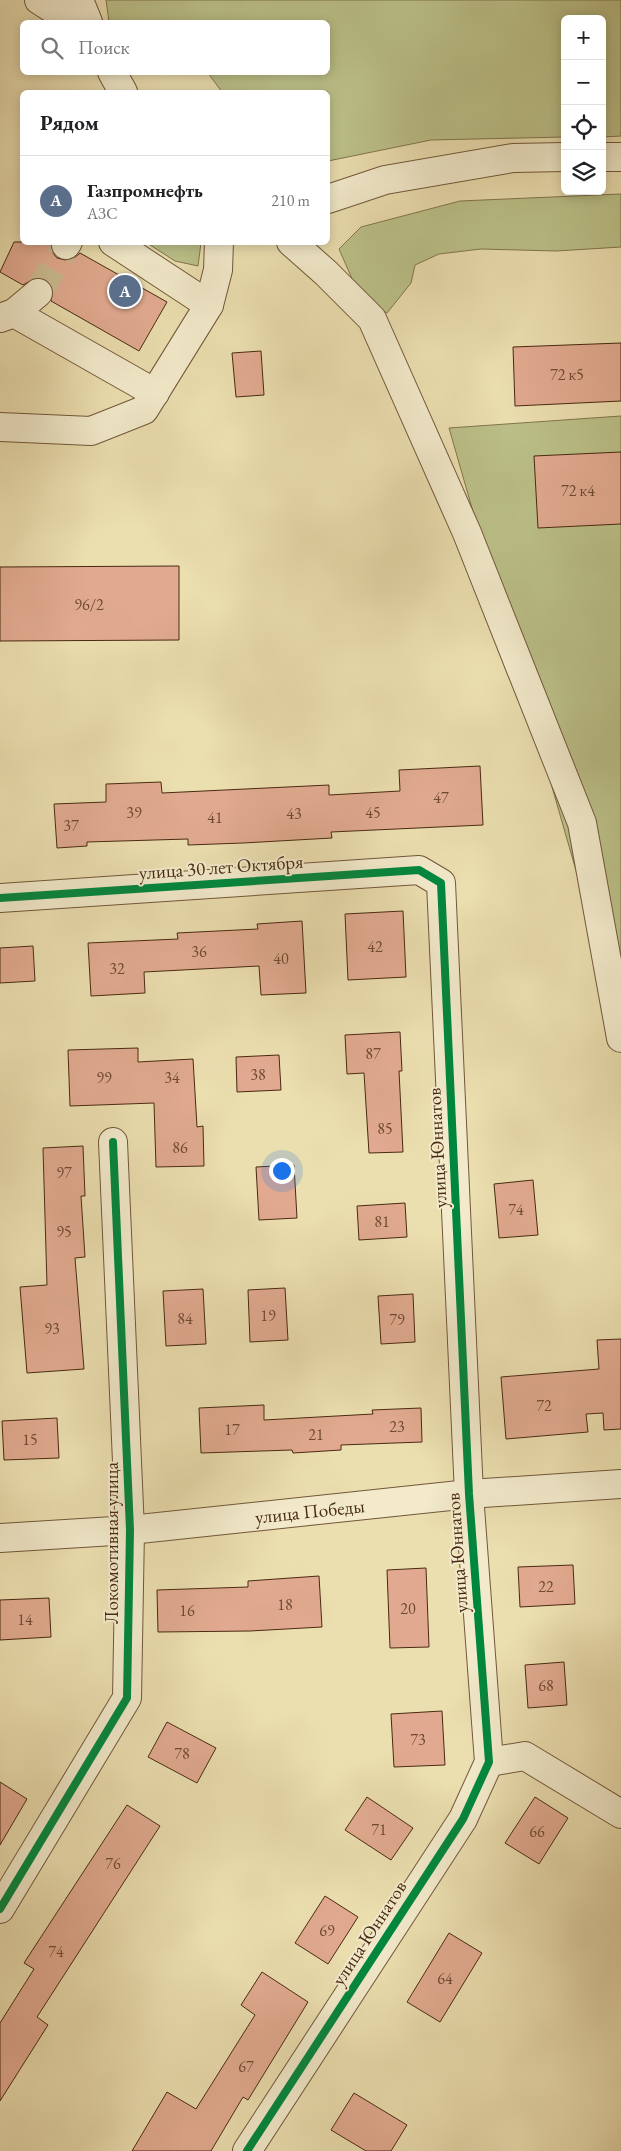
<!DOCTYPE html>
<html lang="ru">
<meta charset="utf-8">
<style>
body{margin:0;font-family:"EB Garamond",serif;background:#f2f2f2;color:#202124}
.controls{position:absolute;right:15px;top:15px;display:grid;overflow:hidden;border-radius:8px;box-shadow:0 2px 12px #0003}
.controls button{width:45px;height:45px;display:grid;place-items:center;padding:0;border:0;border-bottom:1px solid #e0e0e0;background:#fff;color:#202124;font:25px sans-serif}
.you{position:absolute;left:281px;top:1170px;width:18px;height:18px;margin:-12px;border:4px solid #fff;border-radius:50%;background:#1a73e8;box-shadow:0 0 0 8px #1a73e833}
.badge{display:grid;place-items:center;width:32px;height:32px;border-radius:50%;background:#8f2418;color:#fff;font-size:16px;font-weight:700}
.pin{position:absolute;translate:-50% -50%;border:2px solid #fff;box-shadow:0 1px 5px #0006}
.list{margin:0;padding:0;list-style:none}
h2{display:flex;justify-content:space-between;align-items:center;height:65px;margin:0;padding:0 20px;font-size:21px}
h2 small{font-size:16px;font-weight:400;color:#757577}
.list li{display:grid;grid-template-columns:32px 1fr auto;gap:15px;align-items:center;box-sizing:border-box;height:90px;padding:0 20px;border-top:1px solid #e0e0e0}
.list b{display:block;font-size:19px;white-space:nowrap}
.list p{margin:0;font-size:16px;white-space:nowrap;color:#757577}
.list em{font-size:16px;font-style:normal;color:#757577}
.icon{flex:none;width:28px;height:28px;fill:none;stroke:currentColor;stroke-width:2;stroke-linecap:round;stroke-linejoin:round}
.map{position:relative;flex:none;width:621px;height:2151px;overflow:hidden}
.search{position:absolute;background:#fff;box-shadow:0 2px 12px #0003;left:20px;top:20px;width:310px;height:55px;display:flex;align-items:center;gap:12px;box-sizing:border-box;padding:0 18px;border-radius:8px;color:#757577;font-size:19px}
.panel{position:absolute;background:#fff;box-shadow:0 2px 12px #0003;left:20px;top:90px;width:310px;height:155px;border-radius:8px}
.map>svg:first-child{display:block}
</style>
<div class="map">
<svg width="621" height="2151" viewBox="0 0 621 2151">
<rect width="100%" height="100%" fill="#ebdeaf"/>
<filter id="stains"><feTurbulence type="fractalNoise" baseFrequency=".004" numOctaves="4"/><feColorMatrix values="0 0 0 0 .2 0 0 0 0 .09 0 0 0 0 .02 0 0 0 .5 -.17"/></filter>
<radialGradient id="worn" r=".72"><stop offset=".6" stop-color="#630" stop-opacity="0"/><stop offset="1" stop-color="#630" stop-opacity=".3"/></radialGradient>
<g fill="#bbc088" stroke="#82754d">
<polygon points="106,0 621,0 621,136 602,137 602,19 565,19 565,137 431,140 328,161 328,92 222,92 208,73 328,72 328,22 109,22"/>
<polygon points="621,194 621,247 556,251 481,249 439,254 415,265 411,283 387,313 361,299 339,249 361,227 460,201"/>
<polygon points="147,243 201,243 198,266 175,261"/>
<polygon points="621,416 621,979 606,975 449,428"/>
</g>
<g fill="#e1aa90" stroke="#492a12">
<polygon points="14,242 51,242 52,252 57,258 65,260 73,259 80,253 167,302 139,351 51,301 53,290 50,283 44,279 35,278 23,285 0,272"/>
<polygon points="621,343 621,401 515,406 513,347"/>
<polygon points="261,351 264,395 236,397 232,353"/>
<polygon points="621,452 621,524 538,528 534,456"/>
<polygon points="179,566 179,640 0,641 0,567"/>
<polygon points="480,766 483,825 331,832 332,838 243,843 188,845 188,839 87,842 87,846 57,848 54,804 106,802 106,784 161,782 162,793 329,785 329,795 400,791 399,770"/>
<polygon points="403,911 406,977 348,980 345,914"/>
<polygon points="302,921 306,993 261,995 259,966 144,972 145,993 91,996 88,943 178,939 177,933 258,929 257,924"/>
<polygon points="33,946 35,981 0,983 0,948"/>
<polygon points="400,1032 402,1071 399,1071 403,1152 369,1153 364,1073 347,1074 345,1035"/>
<polygon points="138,1048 138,1062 193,1059 197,1127 203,1126 204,1166 156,1167 154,1103 70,1106 68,1050"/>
<polygon points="279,1055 281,1090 237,1092 236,1057"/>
<polygon points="83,1146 85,1196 81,1196 85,1257 75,1258 84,1369 27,1373 20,1287 47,1285 43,1148"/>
<polygon points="294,1165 297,1218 259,1220 256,1167"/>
<polygon points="533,1180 538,1235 499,1238 494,1184"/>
<polygon points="405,1203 407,1237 359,1240 357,1206"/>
<polygon points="285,1288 288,1340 250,1342 248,1290"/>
<polygon points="203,1289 206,1344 166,1346 163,1291"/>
<polygon points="413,1294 415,1342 381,1344 378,1296"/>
<polygon points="621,1339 621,1429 604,1430 603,1413 586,1414 588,1432 506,1439 501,1377 599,1369 597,1340"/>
<polygon points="264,1405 264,1420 373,1414 372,1410 421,1408 422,1442 341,1445 341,1450 293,1453 292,1450 201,1453 199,1408"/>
<polygon points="57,1418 59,1458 4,1460 2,1421"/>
<polygon points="573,1565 575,1604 520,1607 518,1567"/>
<polygon points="426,1568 429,1647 390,1648 387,1570"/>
<polygon points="319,1576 322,1627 250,1631 158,1632 157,1590 248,1587 248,1581"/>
<polygon points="49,1598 51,1637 0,1640 0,1600"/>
<polygon points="564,1662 567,1705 528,1708 525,1665"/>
<polygon points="442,1711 445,1765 394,1767 391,1714"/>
<polygon points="167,1722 216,1748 197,1783 148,1757"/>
<polygon points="0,1782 27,1799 0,1845"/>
<polygon points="367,1797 413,1828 391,1860 345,1830"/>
<polygon points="535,1797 568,1818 539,1864 505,1843"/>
<polygon points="127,1805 160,1826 37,2017 48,2025 0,2101 0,2023 34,1969 24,1963"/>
<polygon points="325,1896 358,1917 328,1964 295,1943"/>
<polygon points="449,1933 482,1953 440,2022 407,2002"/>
<polygon points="262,1972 308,2002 248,2100 243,2097 211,2151 132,2151 167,2092 196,2109 255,2015 241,2005"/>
<polygon points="354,2093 407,2125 391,2151 366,2151 331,2130"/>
</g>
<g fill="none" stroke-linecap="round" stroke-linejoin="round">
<polyline stroke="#cbba90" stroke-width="28" stroke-dasharray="28 14" stroke-linecap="butt" points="38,293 66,245"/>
<defs>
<g id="minor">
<polyline points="39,0 73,22"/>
<polyline points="79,0 88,22"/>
<polyline points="112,72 123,92"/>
<polyline points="602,157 621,157"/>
<polyline points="328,199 385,180 513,158 565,157"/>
<polyline points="113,242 209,305"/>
<polyline points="291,242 326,273 372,319 467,533 582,823 621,1038"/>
<polyline points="66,245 68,242"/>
<polyline points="14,313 155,393"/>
<polyline points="0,318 14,313 38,293"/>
<polyline points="0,427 91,431 144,410 209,305 218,270 219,242"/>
<polyline points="0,898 419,870 441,883 469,1494 489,1762 463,1819 247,2151"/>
<path id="s1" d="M0,1538L130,1530L469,1494L621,1484"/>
<polyline points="489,1762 525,1756 621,1814"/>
<polyline points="0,1909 127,1698 130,1530 113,1142"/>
</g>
</defs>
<use href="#minor" stroke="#725739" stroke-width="30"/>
<use href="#minor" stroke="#f2eacb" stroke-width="28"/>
<defs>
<g id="cycleway">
<polyline points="0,898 419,870 441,883 469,1494 489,1762 463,1819 247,2151"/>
<polyline points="0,1909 127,1698 130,1530 113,1142"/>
</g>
</defs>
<use href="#cycleway" stroke="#f2eacb" stroke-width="11"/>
<use href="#cycleway" stroke="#00873e" stroke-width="8"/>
</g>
<g text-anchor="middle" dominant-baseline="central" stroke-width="4" stroke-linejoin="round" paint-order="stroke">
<g font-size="16" fill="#6f4a32">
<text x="567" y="374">72 к5</text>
<text x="578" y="490">72 к4</text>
<text x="89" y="604">96/2</text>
<text x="441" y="797">47</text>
<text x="134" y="812">39</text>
<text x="373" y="812">45</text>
<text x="294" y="813">43</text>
<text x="215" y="817">41</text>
<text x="71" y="825">37</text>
<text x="375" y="946">42</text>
<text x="199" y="951">36</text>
<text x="281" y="958">40</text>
<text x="117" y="968">32</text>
<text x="373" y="1053">87</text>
<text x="258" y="1074">38</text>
<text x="104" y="1077">99</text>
<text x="172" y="1077">34</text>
<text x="385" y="1128">85</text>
<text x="180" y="1147">86</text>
<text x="64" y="1172">97</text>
<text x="516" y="1209">74</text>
<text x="382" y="1221">81</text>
<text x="64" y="1231">95</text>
<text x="268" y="1315">19</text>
<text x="185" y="1318">84</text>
<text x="397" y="1319">79</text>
<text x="52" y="1328">93</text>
<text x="544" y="1405">72</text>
<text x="397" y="1426">23</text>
<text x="232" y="1429">17</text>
<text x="316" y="1434">21</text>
<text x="30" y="1439">15</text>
<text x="546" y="1586">22</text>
<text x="285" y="1604">18</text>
<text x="408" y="1608">20</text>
<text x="187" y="1610">16</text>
<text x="25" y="1619">14</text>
<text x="546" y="1685">68</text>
<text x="418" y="1739">73</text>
<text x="182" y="1753">78</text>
<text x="379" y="1829">71</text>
<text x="537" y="1831">66</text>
<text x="113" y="1863">76</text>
<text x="327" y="1930">69</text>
<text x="56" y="1951">74</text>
<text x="445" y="1978">64</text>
<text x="246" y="2066">67</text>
</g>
<g font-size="19" fill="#492a12" stroke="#f2eacb">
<text transform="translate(221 867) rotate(-4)">улица 30 лет Октября</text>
<text transform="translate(437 1148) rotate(-93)">улица Юннатов</text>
<text stroke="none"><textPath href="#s1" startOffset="311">улица Победы</textPath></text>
<text transform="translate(111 1543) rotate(-90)">Локомотивная улица</text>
<text transform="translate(457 1553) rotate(-94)">улица Юннатов</text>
<text transform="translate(369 1933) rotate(-57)">улица Юннатов</text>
</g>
</g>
<rect width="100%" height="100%" filter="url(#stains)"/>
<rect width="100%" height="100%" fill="url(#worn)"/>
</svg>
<div class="controls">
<button>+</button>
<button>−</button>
<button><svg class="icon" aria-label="locate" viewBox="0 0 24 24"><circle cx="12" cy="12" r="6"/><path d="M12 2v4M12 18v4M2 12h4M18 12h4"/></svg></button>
<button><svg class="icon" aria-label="layers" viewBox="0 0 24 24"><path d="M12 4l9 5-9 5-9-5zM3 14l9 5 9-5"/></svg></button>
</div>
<div class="you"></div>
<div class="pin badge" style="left:125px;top:291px;background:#5c6f8a">A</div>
<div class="search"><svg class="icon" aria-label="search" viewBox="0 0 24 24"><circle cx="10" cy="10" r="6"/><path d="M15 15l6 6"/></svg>Поиск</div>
<section class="panel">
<h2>Рядом<small></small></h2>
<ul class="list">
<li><span class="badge" style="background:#5c6f8a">A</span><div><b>Газпромнефть</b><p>АЗС</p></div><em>210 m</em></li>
</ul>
</section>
</div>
